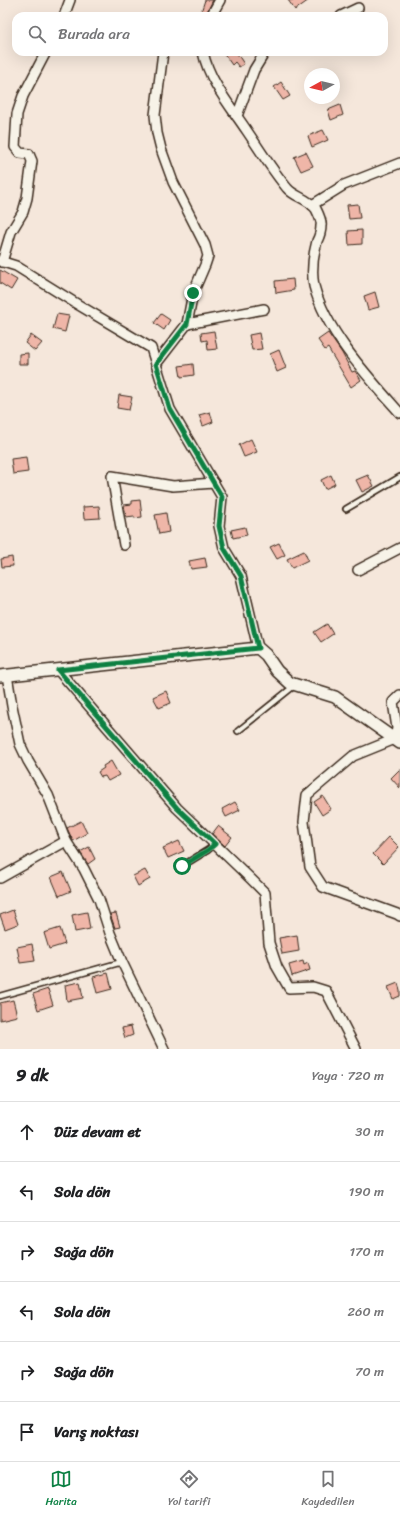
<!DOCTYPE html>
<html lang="tr">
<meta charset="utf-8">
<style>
body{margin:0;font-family:Sriracha,sans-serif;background:#f6f6f6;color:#202124}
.compass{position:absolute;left:304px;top:68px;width:36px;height:36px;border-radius:50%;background:#fff;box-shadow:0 4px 16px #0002;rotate:262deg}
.stop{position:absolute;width:12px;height:12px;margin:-9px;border:3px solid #0b8043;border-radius:50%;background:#fff}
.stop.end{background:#0b8043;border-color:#fff;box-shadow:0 1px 4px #0008}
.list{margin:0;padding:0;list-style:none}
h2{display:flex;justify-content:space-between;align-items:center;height:52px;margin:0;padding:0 16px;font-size:17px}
h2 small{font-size:13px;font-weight:400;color:#757577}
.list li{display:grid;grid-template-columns:26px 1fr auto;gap:12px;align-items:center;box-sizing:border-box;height:60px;padding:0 16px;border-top:1px solid #e0e0e0}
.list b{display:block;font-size:15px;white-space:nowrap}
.list em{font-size:13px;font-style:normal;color:#757577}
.icon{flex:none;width:22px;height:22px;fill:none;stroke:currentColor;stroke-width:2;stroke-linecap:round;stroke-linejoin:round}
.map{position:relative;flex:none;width:400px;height:1049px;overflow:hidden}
.search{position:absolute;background:#fff;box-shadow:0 4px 16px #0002;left:12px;right:12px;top:12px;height:44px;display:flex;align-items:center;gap:10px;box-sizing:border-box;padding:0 14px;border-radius:12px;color:#757577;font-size:15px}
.sheet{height:412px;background:#fff}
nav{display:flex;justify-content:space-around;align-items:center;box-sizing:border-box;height:56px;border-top:1px solid #e0e0e0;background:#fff;font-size:11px;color:#757577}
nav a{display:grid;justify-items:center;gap:2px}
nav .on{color:#0b8043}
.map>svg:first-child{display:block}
</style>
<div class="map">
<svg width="400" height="1049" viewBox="0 0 400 1049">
<rect width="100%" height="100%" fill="#f5e7db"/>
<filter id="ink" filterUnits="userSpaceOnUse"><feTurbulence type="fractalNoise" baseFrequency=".025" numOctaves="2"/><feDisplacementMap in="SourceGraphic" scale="8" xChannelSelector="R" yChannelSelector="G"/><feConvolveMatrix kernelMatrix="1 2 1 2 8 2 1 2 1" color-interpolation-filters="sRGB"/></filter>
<g filter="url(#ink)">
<g fill="#efb6a8" stroke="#3b2a1e">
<polygon points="205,0 213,0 205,16 200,15"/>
<polygon points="288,0 309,0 295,10"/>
<polygon points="223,52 236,52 244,64 239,67 235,62 232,65"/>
<polygon points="281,82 290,96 283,100 274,87"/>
<polygon points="340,105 343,115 331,120 328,110"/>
<polygon points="323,130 328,140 312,147 308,136"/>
<polygon points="306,152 313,166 301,171 294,157"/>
<polygon points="358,204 360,218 349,219 347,205"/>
<polygon points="362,230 362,244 349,245 348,231"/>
<polygon points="0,270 17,280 11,290 0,283"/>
<polygon points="293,279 294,290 276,293 275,281"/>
<polygon points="375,292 379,307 368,310 364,296"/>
<polygon points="57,314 69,316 65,332 53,329"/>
<polygon points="161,314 170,320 164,330 154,323"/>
<polygon points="214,331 217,349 208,350 207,340 202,341 201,333"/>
<polygon points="259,333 262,349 252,350 249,335"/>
<polygon points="328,333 342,353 352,372 355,371 361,380 351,387 328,348 325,350 318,340"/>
<polygon points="31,335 42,343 35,351 25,343"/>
<polygon points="279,350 286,368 277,372 270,354"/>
<polygon points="28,353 28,364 19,364 19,354"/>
<polygon points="193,364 194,375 181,377 179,366"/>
<polygon points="119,395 132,397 129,410 117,408"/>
<polygon points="210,412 213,422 203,426 199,415"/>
<polygon points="251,439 257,452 244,457 239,445"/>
<polygon points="26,457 28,472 13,474 11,459"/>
<polygon points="331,475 335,484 325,489 321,480"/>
<polygon points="368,475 374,486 362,492 356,480"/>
<polygon points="140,500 142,517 134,518 134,516 126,517 124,505 132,504 132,501"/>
<polygon points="99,506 100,518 84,519 83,507"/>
<polygon points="166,513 169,532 159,534 155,515"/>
<polygon points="245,527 247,535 233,538 231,530"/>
<polygon points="279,543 285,555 277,559 270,547"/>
<polygon points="304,551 308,560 292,568 287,559"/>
<polygon points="12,557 13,566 2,567 1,559"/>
<polygon points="205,558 207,567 191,569 189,561"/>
<polygon points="327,624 333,634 321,642 314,632"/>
<polygon points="166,691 171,703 159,708 153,697"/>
<polygon points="111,761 119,775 108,781 105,776 101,777 98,772 104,768 103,766"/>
<polygon points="400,769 400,788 391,778"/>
<polygon points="323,796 331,809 322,815 314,802"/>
<polygon points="235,802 240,810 226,817 222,809"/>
<polygon points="81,821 87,833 73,841 67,828"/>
<polygon points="218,826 232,837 225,846 212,834"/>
<polygon points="389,837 399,847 383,864 373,854"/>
<polygon points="179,841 184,851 168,858 163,848"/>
<polygon points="89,847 95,859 88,864 80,852"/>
<polygon points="145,870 150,879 138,886 133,876"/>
<polygon points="63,872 71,891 59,896 51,877"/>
<polygon points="13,910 18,924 5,929 0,915"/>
<polygon points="87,912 90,929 75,932 72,915"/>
<polygon points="116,913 120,927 115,928 110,914"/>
<polygon points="60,928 65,944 49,949 44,933"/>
<polygon points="297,935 299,951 282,954 279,938"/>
<polygon points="32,944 35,961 20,963 17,947"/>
<polygon points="303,961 304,965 308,963 310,970 292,976 289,965"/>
<polygon points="108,973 112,989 97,993 93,977"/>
<polygon points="80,982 83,998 67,1001 65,985"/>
<polygon points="398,983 400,990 400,996 393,999 388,987"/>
<polygon points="48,989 53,1005 38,1010 33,994"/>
<polygon points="13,1000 17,1016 0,1020 0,1003"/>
<polygon points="131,1026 133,1035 125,1038 122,1028"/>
</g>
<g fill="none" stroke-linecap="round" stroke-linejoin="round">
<defs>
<g id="service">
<polyline points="346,509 400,477"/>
<polyline points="238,731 294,686"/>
<polyline points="182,866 208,850 215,844"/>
<polyline points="0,996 122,962"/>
</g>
<g id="minor">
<polyline points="64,16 70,0"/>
<polyline points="211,16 220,0"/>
<polyline points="341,16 358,8"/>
<path d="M203,52C209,81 231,107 247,131C260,150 272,170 287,188C294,197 308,198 316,209C318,213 322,222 321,226C321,231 319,237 317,241C313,256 311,271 314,286C326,332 369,378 400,413"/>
<polyline points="237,116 254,70 265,52"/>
<polyline points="312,205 344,185 400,163"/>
<polyline points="0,261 16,266 77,304 151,348 170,409 222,497 219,526 224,548 241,576 258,648"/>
<polyline points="2,262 11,232 23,212 27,198 32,161 29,154 20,153 15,147 17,114 23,96 46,52"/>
<polyline points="187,324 264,309"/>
<polyline points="156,364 187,324 193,293 205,265 208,256 205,245 173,182 161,149 157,133 155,115 163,52"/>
<polyline points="124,545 112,476 173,486 214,483"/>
<polyline points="358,570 400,548"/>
<polyline points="58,670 177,808 251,879 265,893 269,943 277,967 289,988 313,987 326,991 356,1049"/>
<polyline points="7,675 12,706 20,744 28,761 48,795 66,841 84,869 99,899 110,933 122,962 164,1049"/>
<polyline points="400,695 393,702 397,728 395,739 353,756 307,795 304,822 310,867 323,887 397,914 400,916"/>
<polyline points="0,878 66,841"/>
</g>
<polyline id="tertiary" points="0,676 258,648 266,655 277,671 290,683 335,697 400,743"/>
</defs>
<use href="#service" stroke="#3b2a1e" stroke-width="8"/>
<use href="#minor" stroke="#3b2a1e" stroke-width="12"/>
<use href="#tertiary" stroke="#3b2a1e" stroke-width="14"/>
<use href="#service" stroke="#f7f3e8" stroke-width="4.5"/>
<use href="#minor" stroke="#f7f3e8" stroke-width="9"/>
<use href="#tertiary" stroke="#f7f3e8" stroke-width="11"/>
</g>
</g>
<g fill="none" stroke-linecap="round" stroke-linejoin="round" filter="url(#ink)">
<polyline stroke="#0b8043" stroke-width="5" points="182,866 208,850 215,844 177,808 58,670 258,648 241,576 224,548 219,526 222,497 170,409 156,364 187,324 193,293"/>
</g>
</svg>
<svg class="compass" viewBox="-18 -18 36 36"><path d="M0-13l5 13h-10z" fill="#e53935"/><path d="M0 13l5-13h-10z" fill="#757577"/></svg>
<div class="stop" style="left:182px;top:866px"></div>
<div class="stop end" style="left:193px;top:293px"></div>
<div class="search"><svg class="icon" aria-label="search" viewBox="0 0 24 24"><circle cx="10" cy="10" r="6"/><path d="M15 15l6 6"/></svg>Burada ara</div>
</div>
<section class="sheet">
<h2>9 dk<small>Yaya · 720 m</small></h2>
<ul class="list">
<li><svg class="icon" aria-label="ahead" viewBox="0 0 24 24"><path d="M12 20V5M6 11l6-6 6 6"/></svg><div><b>Düz devam et</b></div><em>30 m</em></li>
<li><svg class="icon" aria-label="left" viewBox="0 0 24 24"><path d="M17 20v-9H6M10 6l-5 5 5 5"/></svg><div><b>Sola dön</b></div><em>190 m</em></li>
<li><svg class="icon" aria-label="right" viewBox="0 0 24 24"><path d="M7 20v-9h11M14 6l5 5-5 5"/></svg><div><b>Sağa dön</b></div><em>170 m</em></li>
<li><svg class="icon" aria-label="left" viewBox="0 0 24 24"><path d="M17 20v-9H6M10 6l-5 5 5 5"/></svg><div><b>Sola dön</b></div><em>260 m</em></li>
<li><svg class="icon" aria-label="right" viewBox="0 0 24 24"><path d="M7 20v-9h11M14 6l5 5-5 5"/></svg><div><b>Sağa dön</b></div><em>70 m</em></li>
<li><svg class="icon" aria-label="arrive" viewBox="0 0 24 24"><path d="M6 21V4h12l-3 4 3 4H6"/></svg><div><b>Varış noktası</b></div></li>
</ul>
</section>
<nav>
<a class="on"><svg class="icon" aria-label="map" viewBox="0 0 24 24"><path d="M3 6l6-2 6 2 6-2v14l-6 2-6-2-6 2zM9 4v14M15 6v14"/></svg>Harita</a>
<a><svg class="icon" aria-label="directions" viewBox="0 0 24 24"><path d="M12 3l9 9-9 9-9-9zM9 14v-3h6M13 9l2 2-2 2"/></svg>Yol tarifi</a>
<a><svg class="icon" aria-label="saved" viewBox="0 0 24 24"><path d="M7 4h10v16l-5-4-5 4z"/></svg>Kaydedilen</a>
</nav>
